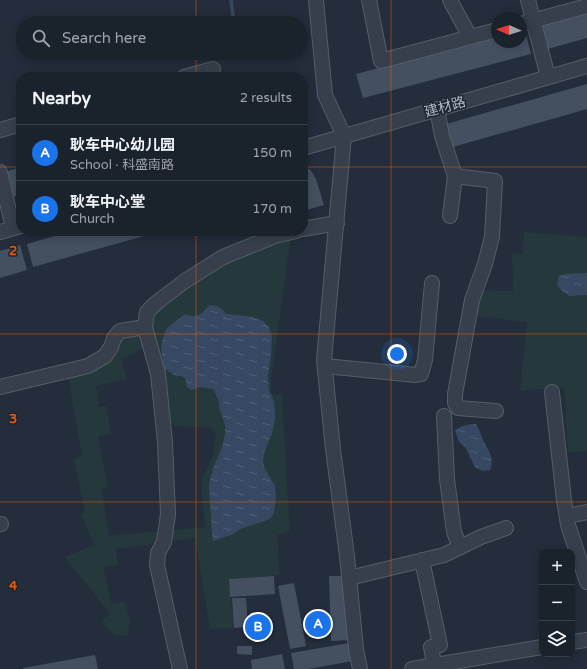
<!DOCTYPE html>
<meta charset="utf-8">
<style>
body{margin:0;font-family:"Varela Round","Noto Sans SC",sans-serif;background:#232a34;color:#f1f3f6}
.controls{position:absolute;right:12px;bottom:12px;display:grid;overflow:hidden;border-radius:8px;box-shadow:0 2px 10px #0003}
.controls button{width:36px;height:36px;display:grid;place-items:center;padding:0;border:0;border-bottom:1px solid #383f48;background:#1a222c;color:#f1f3f6;font:20px sans-serif}
.compass{position:absolute;left:491px;top:12px;width:36px;height:36px;border-radius:50%;background:#1a222c;box-shadow:0 2px 10px #0003;rotate:273deg}
.you{position:absolute;left:397px;top:354px;width:14px;height:14px;margin:-10px;border:3px solid #fff;border-radius:50%;background:#1a73e8;box-shadow:0 0 0 6px #1a73e833}
.badge{display:grid;place-items:center;width:26px;height:26px;border-radius:50%;background:#1a73e8;color:#fff;font-size:13px;font-weight:700}
.pin{position:absolute;translate:-50% -50%;border:2px solid #fff;box-shadow:0 1px 4px #0006}
.list{margin:0;padding:0;list-style:none}
h2{display:flex;justify-content:space-between;align-items:center;height:52px;margin:0;padding:0 16px;font-size:17px}
h2 small{font-size:13px;font-weight:400;color:#9fa4a9}
.list li{display:grid;grid-template-columns:26px 1fr auto;gap:12px;align-items:center;box-sizing:border-box;height:56px;padding:0 16px;border-top:1px solid #383f48}
.list b{display:block;font-size:15px;white-space:nowrap}
.list p{margin:0;font-size:13px;white-space:nowrap;color:#9fa4a9}
.list em{font-size:13px;font-style:normal;color:#9fa4a9}
.icon{flex:none;width:22px;height:22px;fill:none;stroke:currentColor;stroke-width:2;stroke-linecap:round;stroke-linejoin:round}
.map{position:relative;flex:none;width:587px;height:669px;overflow:hidden}
.search{position:absolute;background:#1a222c;box-shadow:0 2px 10px #0003;left:16px;top:16px;width:292px;height:44px;display:flex;align-items:center;gap:10px;box-sizing:border-box;padding:0 14px;border-radius:22px;color:#9fa4a9;font-size:15px}
.panel{position:absolute;background:#1a222c;box-shadow:0 2px 10px #0003;left:16px;top:72px;width:292px;height:164px;border-radius:16px}
.map>svg:first-child{display:block}
</style>
<div class="map">
<svg width="587" height="669" viewBox="0 0 587 669">
<defs>
<pattern id="water-ripples" width="26" height="14" patternUnits="userSpaceOnUse"><rect width="26" height="14" fill="#364862"/><path d="M2 4q2-2 4 0t4 0M15 11q2-2 4 0t4 0" fill="none" stroke="#516077"/></pattern>
</defs>
<rect width="100%" height="100%" fill="#232d3b"/>
<g fill="#25393c">
<polygon points="524,232 587,237 587,451 568,452 564,387 520,391 527,322 475,316 482,290 513,291 512,253 522,254"/>
<polygon points="291,237 271,380 271,394 282,395 284,431 290,531 277,535 280,575 229,579 234,628 210,629 195,538 115,549 118,564 104,568 111,604 125,602 130,622 128,635 115,636 101,621 110,614 65,557 94,545 81,514 85,512 74,459 82,456 68,376 124,334 140,334 145,340 142,348 122,360 126,379 96,386 99,407 106,406 111,434 98,437 108,487 102,489 109,536 205,527 201,480 213,455 216,433 211,428 175,426 169,422 152,327 154,315 167,302 233,259"/>
</g>
<g fill="url(#water-ripples)">
<polygon points="587,273 587,295 569,296 560,289 557,284 559,276 565,274"/>
<path d="M209,305C217,305 222,308 226,314L247,316L259,319L263,321L269,327L272,336L271,355L268,376L269,390L273,399L275,410V420L272,433L264,453L263,462L265,469L275,486L276,496L274,513L270,519L241,529L231,535L213,541L212,534L209,485L213,468L221,450L225,435V425L220,410L218,399L213,389L200,387L191,390L187,387L185,378L181,376L174,375L164,368L161,348L163,338L166,329L181,317L186,314C197,319 202,314 209,305Z"/>
<path d="M471,424H476C480,430 481,436 484,442C489,452 495,459 490,470L482,471L475,467L465,447L459,442L455,430L462,426Z"/>
</g>
<g fill="none" stroke-linecap="round" stroke-linejoin="round">
<polyline stroke="#364862" stroke-width="3.5" points="231,0 234,23"/>
</g>
<g fill="#445060">
<polygon points="587,12 587,38 548,49 541,25"/>
<polygon points="525,30 531,54 363,98 356,74 497,37 497,42 521,42 521,31"/>
<polygon points="587,84 587,109 453,147 446,124"/>
<polygon points="21,167 21,195 13,197 5,172"/>
<polygon points="303,167 310,169 316,179 324,205 303,211"/>
<polygon points="72,231 162,231 33,267 27,244"/>
<polygon points="20,245 27,270 0,278 0,251"/>
<polygon points="274,576 275,594 230,597 229,579"/>
<polygon points="329,576 347,576 349,640 331,641"/>
<polygon points="294,583 306,646 290,649 278,586"/>
<polygon points="232,598 246,598 248,627 234,628"/>
<polygon points="349,643 353,661 308,669 294,669 291,653"/>
<polygon points="237,646 252,646 252,655 237,654"/>
<polygon points="282,654 285,669 252,669 251,660"/>
<polygon points="95,655 98,669 23,669 23,668"/>
</g>
<g fill="none" stroke-linecap="round" stroke-linejoin="round">
<defs>
<g id="minor">
<polyline points="316,0 325,95 344,136 324,360 333,449 347,556 356,649 360,669"/>
<polyline points="369,0 381,61 497,30"/>
<polyline points="450,0 470,37"/>
<polyline points="528,0 548,77"/>
<polyline points="521,24 587,6"/>
<polyline points="184,77 213,69"/>
<polyline points="437,109 442,136 455,176 495,181 492,237 485,264 472,300 455,394 455,403 458,408 496,411"/>
<polyline points="0,130 21,124"/>
<polyline points="303,148 587,66"/>
<polyline points="0,172 13,228"/>
<polyline points="450,216 455,176"/>
<polyline points="303,229 337,223"/>
<polyline points="0,232 21,226"/>
<polyline points="325,366 416,375 421,374 425,360 432,283"/>
<polyline points="0,387 88,366 105,356 111,347 114,338 120,331 145,327"/>
<polyline points="552,392 564,500 568,525 587,582"/>
<polyline points="444,416 447,479 454,532 460,547"/>
<polyline points="567,516 587,512"/>
<polyline points="0,524 1,524"/>
<polyline points="422,560 440,645 431,647 435,669"/>
<polyline points="349,578 444,555 481,537 506,528"/>
<polyline points="572,642 587,640"/>
<polyline points="180,669 157,565 158,553 164,542 168,514 165,442 158,374 145,327 147,312 156,303 185,281 223,257 275,236 296,231"/>
<polyline points="412,669 542,647"/>
</g>
</defs>
<use href="#minor" stroke="#555d69" stroke-width="16"/>
<use href="#minor" stroke="#373f4c" stroke-width="14"/>
</g>
<path fill="none" stroke="#e8590c" stroke-width="1" stroke-opacity="0.55" d="M196,0V23M391,0V669M196,53V77M0,167H21M303,167H587M196,231V669M0,334H587M0,502H587"/>
<g text-anchor="middle" dominant-baseline="central" stroke-width="3" stroke-linejoin="round" paint-order="stroke">
<g font-size="14" fill="#b2bac7" stroke="#1c2430">
<text transform="translate(445 107) rotate(-16)">建材路</text>
</g>
</g>
<g font-size="13" text-anchor="middle" font-weight="bold" fill="#e8590c" stroke="#1c2430" stroke-width="3" stroke-linejoin="round" paint-order="stroke">
<text x="13" y="255">2</text>
<text x="13" y="423">3</text>
<text x="13" y="590">4</text>
</g>
</svg>
<div class="controls">
<button>+</button>
<button>−</button>
<button><svg class="icon" aria-label="layers" viewBox="0 0 24 24"><path d="M12 4l9 5-9 5-9-5zM3 14l9 5 9-5"/></svg></button>
</div>
<svg class="compass" viewBox="-18 -18 36 36"><path d="M0-13l5 13h-10z" fill="#e53935"/><path d="M0 13l5-13h-10z" fill="#9fa4a9"/></svg>
<div class="you"></div>
<div class="pin badge" style="left:318px;top:624px">A</div>
<div class="pin badge" style="left:258px;top:627px">B</div>
<div class="search"><svg class="icon" aria-label="search" viewBox="0 0 24 24"><circle cx="10" cy="10" r="6"/><path d="M15 15l6 6"/></svg>Search here</div>
<section class="panel">
<h2>Nearby<small>2 results</small></h2>
<ul class="list">
<li><span class="badge">A</span><div><b>耿车中心幼儿园</b><p>School · 科盛南路</p></div><em>150 m</em></li>
<li><span class="badge">B</span><div><b>耿车中心堂</b><p>Church</p></div><em>170 m</em></li>
</ul>
</section>
</div>
